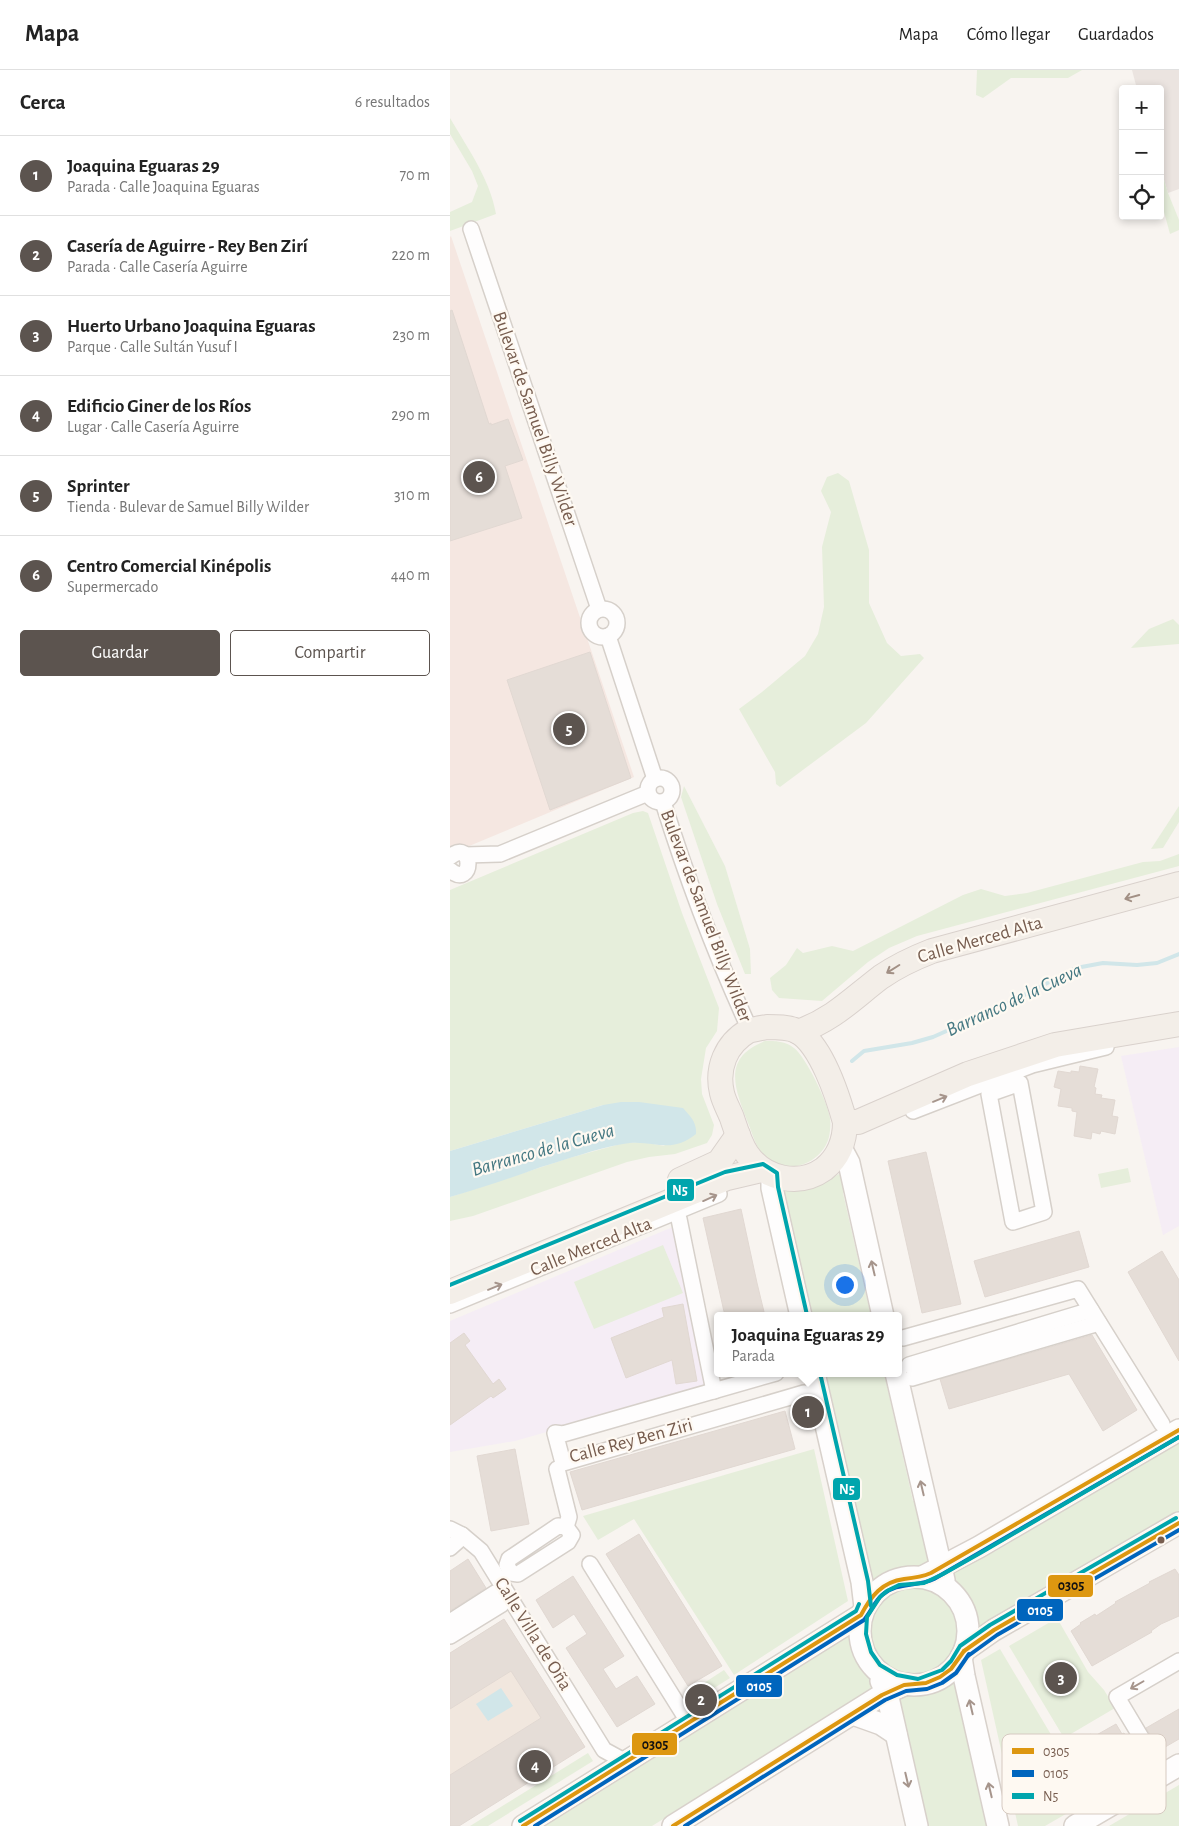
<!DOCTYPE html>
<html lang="es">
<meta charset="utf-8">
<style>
body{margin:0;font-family:"Alegreya Sans",sans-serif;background:#f6f6f6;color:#222}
.controls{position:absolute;right:15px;top:15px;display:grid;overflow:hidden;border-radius:5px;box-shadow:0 2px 8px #0003}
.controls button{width:45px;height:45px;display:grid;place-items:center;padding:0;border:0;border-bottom:1px solid #e0e0e0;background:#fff;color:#222;font:25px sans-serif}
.you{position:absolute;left:394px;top:1214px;width:18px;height:18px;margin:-12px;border:4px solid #fff;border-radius:50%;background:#1a73e8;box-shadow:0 0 0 8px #1a73e833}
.badge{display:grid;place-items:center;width:32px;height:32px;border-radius:50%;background:#5c544f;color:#fff;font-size:16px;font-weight:700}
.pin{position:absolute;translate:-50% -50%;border:2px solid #fff;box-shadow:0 1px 5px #0006}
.popup{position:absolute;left:264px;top:1242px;width:188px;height:65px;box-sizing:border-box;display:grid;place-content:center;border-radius:5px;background:#fff;filter:drop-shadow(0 1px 4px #0005);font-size:16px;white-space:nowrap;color:#767676}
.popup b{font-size:19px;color:#222}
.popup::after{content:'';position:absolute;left:50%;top:100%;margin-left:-10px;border:10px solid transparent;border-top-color:#fff}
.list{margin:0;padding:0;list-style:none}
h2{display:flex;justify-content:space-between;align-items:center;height:65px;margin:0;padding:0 20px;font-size:21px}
h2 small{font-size:16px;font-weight:400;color:#767676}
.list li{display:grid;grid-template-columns:32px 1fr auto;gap:15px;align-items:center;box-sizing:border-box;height:80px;padding:0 20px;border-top:1px solid #e0e0e0}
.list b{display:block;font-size:19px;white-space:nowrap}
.list p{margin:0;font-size:16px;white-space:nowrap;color:#767676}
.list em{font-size:16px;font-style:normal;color:#767676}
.actions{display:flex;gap:10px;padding:15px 20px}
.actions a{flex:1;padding:11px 0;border:1px solid #5c544f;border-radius:5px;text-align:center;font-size:18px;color:#5c544f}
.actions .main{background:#5c544f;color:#fff}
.icon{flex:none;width:28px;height:28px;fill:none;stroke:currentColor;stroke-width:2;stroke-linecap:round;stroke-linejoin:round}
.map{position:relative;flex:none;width:729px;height:1756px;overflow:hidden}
header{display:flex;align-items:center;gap:30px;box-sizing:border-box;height:70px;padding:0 25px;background:#fff;border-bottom:1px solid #e0e0e0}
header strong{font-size:24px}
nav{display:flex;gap:28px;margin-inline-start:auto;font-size:18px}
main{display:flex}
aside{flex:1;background:#fff}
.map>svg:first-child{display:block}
</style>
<header>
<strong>Mapa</strong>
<nav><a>Mapa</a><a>Cómo llegar</a><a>Guardados</a></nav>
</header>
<main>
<aside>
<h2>Cerca<small>6 resultados</small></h2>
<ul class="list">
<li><span class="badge">1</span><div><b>Joaquina Eguaras 29</b><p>Parada · Calle Joaquina Eguaras</p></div><em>70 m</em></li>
<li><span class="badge">2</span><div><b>Casería de Aguirre - Rey Ben Zirí</b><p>Parada · Calle Casería Aguirre</p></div><em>220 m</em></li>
<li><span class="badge">3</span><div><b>Huerto Urbano Joaquina Eguaras</b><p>Parque · Calle Sultán Yusuf I</p></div><em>230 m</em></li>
<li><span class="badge">4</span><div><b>Edificio Giner de los Ríos</b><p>Lugar · Calle Casería Aguirre</p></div><em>290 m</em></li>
<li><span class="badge">5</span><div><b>Sprinter</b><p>Tienda · Bulevar de Samuel Billy Wilder</p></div><em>310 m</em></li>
<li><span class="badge">6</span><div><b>Centro Comercial Kinépolis</b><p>Supermercado</p></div><em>440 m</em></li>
</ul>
<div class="actions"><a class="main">Guardar</a><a>Compartir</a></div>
</aside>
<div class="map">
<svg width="729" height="1756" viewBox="0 0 729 1756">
<rect width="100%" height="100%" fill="#f8f4f0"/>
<polygon fill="#f1e7de" points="54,1549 135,1677 0,1754 0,1583"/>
<polygon fill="#f5e7e1" points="1,166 184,707 0,784 0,167"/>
<polygon fill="#ebe4e0" points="682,0 729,0 729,119 718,123 710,96 710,19 687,19"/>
<g fill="#f5edf5">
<polygon points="729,977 729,1156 713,1165 671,986"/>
<polygon points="225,1156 258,1316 65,1371 0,1382 0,1251"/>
</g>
<g fill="#e6eedb">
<polygon points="527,0 632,0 618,8 561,8 533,28 526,25"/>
<path d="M0,48C18,79 40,109 46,144L0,161V142L22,132L28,116L22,101L0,64Z"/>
<polygon points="710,96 718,123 729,150 729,160 720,164 710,127"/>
<polygon points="388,403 399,411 419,480 419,533 437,573 451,586 470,584 474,588 416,653 330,717 326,714 325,702 289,639 312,622 355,586 368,564 374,537 372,477 381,442 371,421 377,407"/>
<polygon points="723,549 729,555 729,574 681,578 699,559"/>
<polygon points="234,716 275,796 300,879 301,904 295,904 267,834 231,727"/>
<polygon points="729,736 729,752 713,778 701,779"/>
<polygon points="193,741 198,743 232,843 269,938 267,961 256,978 251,1009 252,1024 264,1055 262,1065 257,1073 225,1084 199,1087 177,1092 23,1146 0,1151 0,1127 119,1088 174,1073 192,1072 215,1076 153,1035 0,1081 0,820 183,743"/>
<polygon points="729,784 729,796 467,866 439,878 418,892 372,931 329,928 322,920 320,908 336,895 347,878 353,883 382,876 403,881 513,825 531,819 555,826 577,823 693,792 710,791"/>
<path d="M315,971C325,971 336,971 344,978C356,987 378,1033 380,1048C381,1055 380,1061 379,1067C372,1094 336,1107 315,1087C306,1078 303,1065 298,1053C285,1019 271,988 315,971Z"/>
<polygon points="678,1098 681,1112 651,1118 648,1104"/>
<path d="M389,1104L393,1105L399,1121L393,1123L421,1246H363L338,1137H333L329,1120C354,1121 367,1117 389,1104Z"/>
<polygon points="213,1175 233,1223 144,1259 124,1212"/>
<path d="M376,1303H434L463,1431L469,1430L484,1495C469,1501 466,1497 453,1500C439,1503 429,1511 419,1520V1496Z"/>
<path d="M729,1373V1442L522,1569C522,1557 523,1545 516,1534C509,1522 501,1517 497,1503L541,1477L544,1482Z"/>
<polygon points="364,1379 398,1531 284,1605 184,1449 148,1470 133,1446"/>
<circle cx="463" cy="1562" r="47"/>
<polygon points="607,1548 638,1602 654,1620 665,1638 614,1668 559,1576"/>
<path d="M402,1560C408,1582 415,1600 430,1619L384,1643L202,1756H95L362,1589L359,1584Z"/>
<polygon points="550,1579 640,1730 595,1756 568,1756 531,1590"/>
<polygon points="274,1600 280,1608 245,1630 240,1622"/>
<path d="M508,1602L515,1631L508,1632L537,1756H478L462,1685L456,1686L443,1627C470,1620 485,1620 508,1602Z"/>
<polygon points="138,1683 143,1691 38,1756 20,1756"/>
<polygon points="729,1715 729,1756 659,1756"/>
</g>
<g fill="#d1e6e9">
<path d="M171,1032H189L233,1038C240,1046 247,1052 246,1064C219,1086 202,1068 173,1074C145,1079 118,1089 91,1097C61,1108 31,1118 0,1127V1081L153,1035Z"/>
<polygon points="51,1618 63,1636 38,1651 26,1634"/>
</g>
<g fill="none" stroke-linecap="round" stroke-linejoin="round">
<polyline stroke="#d1e6e9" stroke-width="4" points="402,991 414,981 462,973 483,967 555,935 626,898 653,893 687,895 707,893 729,884"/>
</g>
<g fill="#e5ddd7" stroke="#e1d8d2">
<polygon points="2,240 39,354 41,353 41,355 58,349 73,390 55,396 72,448 0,471 0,241"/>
<polygon points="140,582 181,708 100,740 57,610"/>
<polygon points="630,996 648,999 644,1017 646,1018 645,1024 652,1025 651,1028 665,1030 662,1046 668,1047 665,1064 651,1061 650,1064 642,1062 641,1069 624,1066 627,1042 622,1041 622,1038 608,1036 611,1019 604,1017 608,1001 621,1003 621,1001 629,1002"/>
<polygon points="476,1082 511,1234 472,1243 438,1091"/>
<polygon points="291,1139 307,1213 315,1246 275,1246 253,1148"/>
<polygon points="629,1161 639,1197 535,1227 524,1191"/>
<polygon points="712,1181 729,1210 729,1291 678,1202"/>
<polygon points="233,1234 247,1311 226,1314 222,1290 176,1308 161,1268 214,1247 212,1238"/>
<polygon points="14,1263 20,1271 15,1275 43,1314 49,1309 56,1319 43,1328 41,1326 0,1355 0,1273"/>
<polygon points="642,1265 687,1340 653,1361 619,1304 499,1339 490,1309"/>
<polygon points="335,1341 345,1379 132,1440 120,1402"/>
<polygon points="65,1379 79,1454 41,1461 27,1386"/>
<polygon points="189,1464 272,1596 238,1616 156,1484"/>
<polygon points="18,1489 36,1518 0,1541 0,1501"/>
<polygon points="725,1499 729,1505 729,1546 711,1554 701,1561 702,1562 642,1596 621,1561 631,1554 630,1553 645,1544 646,1546 666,1533 665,1532 700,1513 699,1512"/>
<polygon points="123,1506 174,1586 153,1599 166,1619 187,1606 205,1634 167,1657 116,1578 137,1564 124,1544 103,1558 86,1530"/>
<polygon points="54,1549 135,1677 9,1756 0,1756 0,1705 91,1648 61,1601 0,1639 0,1583"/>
<polygon points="729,1639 729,1669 710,1680 696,1658"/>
<polygon points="666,1654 672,1664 674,1663 682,1677 680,1678 688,1691 674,1699 673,1697 650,1710 644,1700 642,1701 628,1671 641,1664 643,1667"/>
</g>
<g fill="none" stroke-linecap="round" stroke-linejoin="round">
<defs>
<g id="street">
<polyline points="21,159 149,539"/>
<circle cx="153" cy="553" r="14"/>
<polyline points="158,566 205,709"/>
<circle cx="210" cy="720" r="12"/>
<path d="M213,732C237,809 266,886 300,960"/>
<polyline points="15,785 50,784 198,723"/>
<path d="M0,787C24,767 24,820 0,800"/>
<polygon points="570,1013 594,1142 563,1152 539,1024"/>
<polyline points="463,1041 582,995 656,977"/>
<polyline points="229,1149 264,1321"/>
<polyline points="0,1235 269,1124"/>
<polyline points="453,1268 628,1219 712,1354"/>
<polyline points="459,1295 641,1240"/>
<polyline points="326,1303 113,1364 105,1363 113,1393 354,1323"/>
<polyline points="462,1308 649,1253"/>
<polyline points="107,1399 119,1447 116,1457"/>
<polygon points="108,1456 116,1457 122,1465 118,1472 68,1504 61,1503 57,1495 59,1489"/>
<polyline points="0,1459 12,1465 31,1481 154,1680 176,1692"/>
<polyline points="0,1478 9,1470 12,1465"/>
<polyline points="140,1494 239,1653"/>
<polyline points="0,1552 45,1523"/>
<polyline points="0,1566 52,1534"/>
<polyline points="713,1704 667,1627 729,1591"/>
</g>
<g id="secondary">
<polyline points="391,1078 399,1093 433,1246"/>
<polyline points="322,1106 322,1118 351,1246"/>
<polyline points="364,1303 412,1512 415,1537"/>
<polyline points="446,1303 494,1510"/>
<polyline points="472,1507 529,1477 729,1360"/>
<circle cx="464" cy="1561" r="54"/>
<polyline points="514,1581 544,1560 729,1453"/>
<polyline points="511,1587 514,1606 548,1756"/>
<polyline points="431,1611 437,1623 467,1756"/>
<polyline points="403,1644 431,1654 446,1664"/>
<polyline points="73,1756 411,1545"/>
<polyline points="223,1756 432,1625 456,1614"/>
<polyline points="625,1756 729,1695"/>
</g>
<g id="primary">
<path d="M317,957C327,957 338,957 347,961C371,974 388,1027 395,1052C395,1071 389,1087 374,1099C349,1117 314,1109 297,1084C290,1074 286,1060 282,1048C279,1040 274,1032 272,1023C266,998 276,974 298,961C304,959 311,958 317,957Z"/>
<path d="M348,962C384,949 402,929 431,907C447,896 464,888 482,881L729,814"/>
<polyline points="395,1052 408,1052 518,1004 605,975 729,954"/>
<polyline points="230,1110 269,1092 288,1065"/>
<polyline points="0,1222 277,1108 311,1100"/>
</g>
</defs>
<use href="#street" stroke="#d6d0ca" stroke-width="18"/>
<use href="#secondary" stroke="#d8d1cb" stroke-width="24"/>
<use href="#primary" stroke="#d9d1cc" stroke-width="26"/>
<use href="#street" stroke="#fefdfd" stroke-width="15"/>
<use href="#secondary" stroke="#fefdfd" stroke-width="21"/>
<use href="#primary" stroke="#f3eee8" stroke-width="24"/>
<defs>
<g id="bus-1">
<polyline points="514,1581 544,1560 729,1453"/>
<path d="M73,1756L411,1545C421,1526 432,1512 454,1509C464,1508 472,1507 481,1503L729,1360"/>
<polyline points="223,1756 432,1625 454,1615 476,1613 490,1607 501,1599 514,1581"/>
</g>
<g id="bus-2">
<polyline points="518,1586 547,1565 729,1460"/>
<path d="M85,1756L414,1550C421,1542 424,1532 432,1525C447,1512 467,1517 484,1509L729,1367"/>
<polyline points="235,1756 435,1630 456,1621 477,1619 492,1613 506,1603 519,1584"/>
</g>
<g id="bus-3">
<polyline points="0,1215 275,1102 313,1094 327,1103 328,1117 357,1245"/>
<polyline points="370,1303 418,1511 421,1536"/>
<polyline points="726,1448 540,1555 510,1576 501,1591 492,1600 468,1609 447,1605 430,1595 421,1582 416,1564 417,1547 430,1527 437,1521 449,1515 474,1513 493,1504 532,1482 729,1367"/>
<polyline points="70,1751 406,1541 409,1534"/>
</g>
</defs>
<use href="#bus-1" stroke="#fef9f2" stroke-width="8"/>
<use href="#bus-2" stroke="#fef9f2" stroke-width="8"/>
<use href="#bus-3" stroke="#fef9f2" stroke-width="8"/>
<use href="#bus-1" stroke="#dd9710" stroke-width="4"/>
<use href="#bus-2" stroke="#0065bd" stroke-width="4"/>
<use href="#bus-3" stroke="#00a5ad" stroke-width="4"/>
</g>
<defs><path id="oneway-shaft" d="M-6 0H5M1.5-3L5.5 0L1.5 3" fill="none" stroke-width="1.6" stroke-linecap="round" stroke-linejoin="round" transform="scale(1.25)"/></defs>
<g stroke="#a29085">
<use href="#oneway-shaft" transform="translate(682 827) rotate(165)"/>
<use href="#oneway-shaft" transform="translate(443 899) rotate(148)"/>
</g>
<g stroke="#a6958c">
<use href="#oneway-shaft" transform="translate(490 1029) rotate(-22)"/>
<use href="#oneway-shaft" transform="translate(260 1128) rotate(-24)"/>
<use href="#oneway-shaft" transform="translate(423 1198) rotate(-103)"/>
<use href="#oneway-shaft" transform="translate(45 1217) rotate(-22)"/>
<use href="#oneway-shaft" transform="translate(472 1418) rotate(-103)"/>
<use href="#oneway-shaft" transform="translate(687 1615) rotate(150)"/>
<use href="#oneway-shaft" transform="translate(521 1637) rotate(-103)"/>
<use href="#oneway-shaft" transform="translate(457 1710) rotate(77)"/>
<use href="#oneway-shaft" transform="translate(540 1720) rotate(-103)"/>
</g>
<circle fill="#775d4f" stroke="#fef9f2" stroke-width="2" cx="711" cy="1470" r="4.5"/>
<g text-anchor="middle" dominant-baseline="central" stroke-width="4.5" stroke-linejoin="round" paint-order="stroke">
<g font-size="19" fill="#775d4f" stroke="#fef9f2">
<text transform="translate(85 349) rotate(71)">Bulevar de Samuel Billy Wilder</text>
<text transform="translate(256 846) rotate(69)">Bulevar de Samuel Billy Wilder</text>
<text transform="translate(530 870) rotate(-16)">Calle Merced Alta</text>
<text transform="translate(141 1177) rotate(-22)">Calle Merced Alta</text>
<text transform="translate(181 1371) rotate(-15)">Calle Rey Ben Ziri</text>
<text transform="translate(83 1564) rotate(58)">Calle Villa de Oña</text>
</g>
<g font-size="20" font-style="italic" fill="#457882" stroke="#fef9f2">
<text transform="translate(564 930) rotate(-25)">Barranco de la Cueva</text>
<text transform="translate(93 1080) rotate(-16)">Barranco de la Cueva</text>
</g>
</g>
<rect x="552" y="1664" width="164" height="80" rx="8" fill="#fef9f2" stroke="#d6cac1" stroke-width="1"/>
<rect x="562" y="1678" width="22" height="6" fill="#dd9710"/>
<rect x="562" y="1700" width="22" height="7" fill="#0065bd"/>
<rect x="562" y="1723" width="22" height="6" fill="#00a5ad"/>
<g font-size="14" fill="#775d4f">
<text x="593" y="1686">0305</text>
<text x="593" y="1708">0105</text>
<text x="593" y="1731">N5</text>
</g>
<g stroke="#fef9f2" stroke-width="2">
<rect x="216" y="1108" width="29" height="24" rx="5" fill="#00a5ad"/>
<rect x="382" y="1407" width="29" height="24" rx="5" fill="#00a5ad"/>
<rect x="597" y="1504" width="47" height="24" rx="5" fill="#dd9710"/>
<rect x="566" y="1528" width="48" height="24" rx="5" fill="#0065bd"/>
<rect x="285" y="1604" width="48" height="24" rx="5" fill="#0065bd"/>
<rect x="181" y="1662" width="47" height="24" rx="5" fill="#dd9710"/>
</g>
<g font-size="14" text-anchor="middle" font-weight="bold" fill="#fff">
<text x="230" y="1125">N5</text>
<text x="397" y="1424">N5</text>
<text x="590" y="1545">0105</text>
<text x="309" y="1621">0105</text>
</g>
<g font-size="14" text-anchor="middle" font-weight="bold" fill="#111">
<text x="621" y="1520">0305</text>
<text x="205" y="1679">0305</text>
</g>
</svg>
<div class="controls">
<button>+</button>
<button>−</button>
<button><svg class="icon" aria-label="locate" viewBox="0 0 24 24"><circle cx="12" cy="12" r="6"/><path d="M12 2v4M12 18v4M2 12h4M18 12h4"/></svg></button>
</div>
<div class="you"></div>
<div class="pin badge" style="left:358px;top:1342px">1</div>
<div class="popup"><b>Joaquina Eguaras 29</b>Parada</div>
<div class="pin badge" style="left:251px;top:1630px">2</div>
<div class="pin badge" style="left:611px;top:1608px">3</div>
<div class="pin badge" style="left:85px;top:1696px">4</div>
<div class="pin badge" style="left:119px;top:659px">5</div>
<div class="pin badge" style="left:29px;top:407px">6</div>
</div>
</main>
